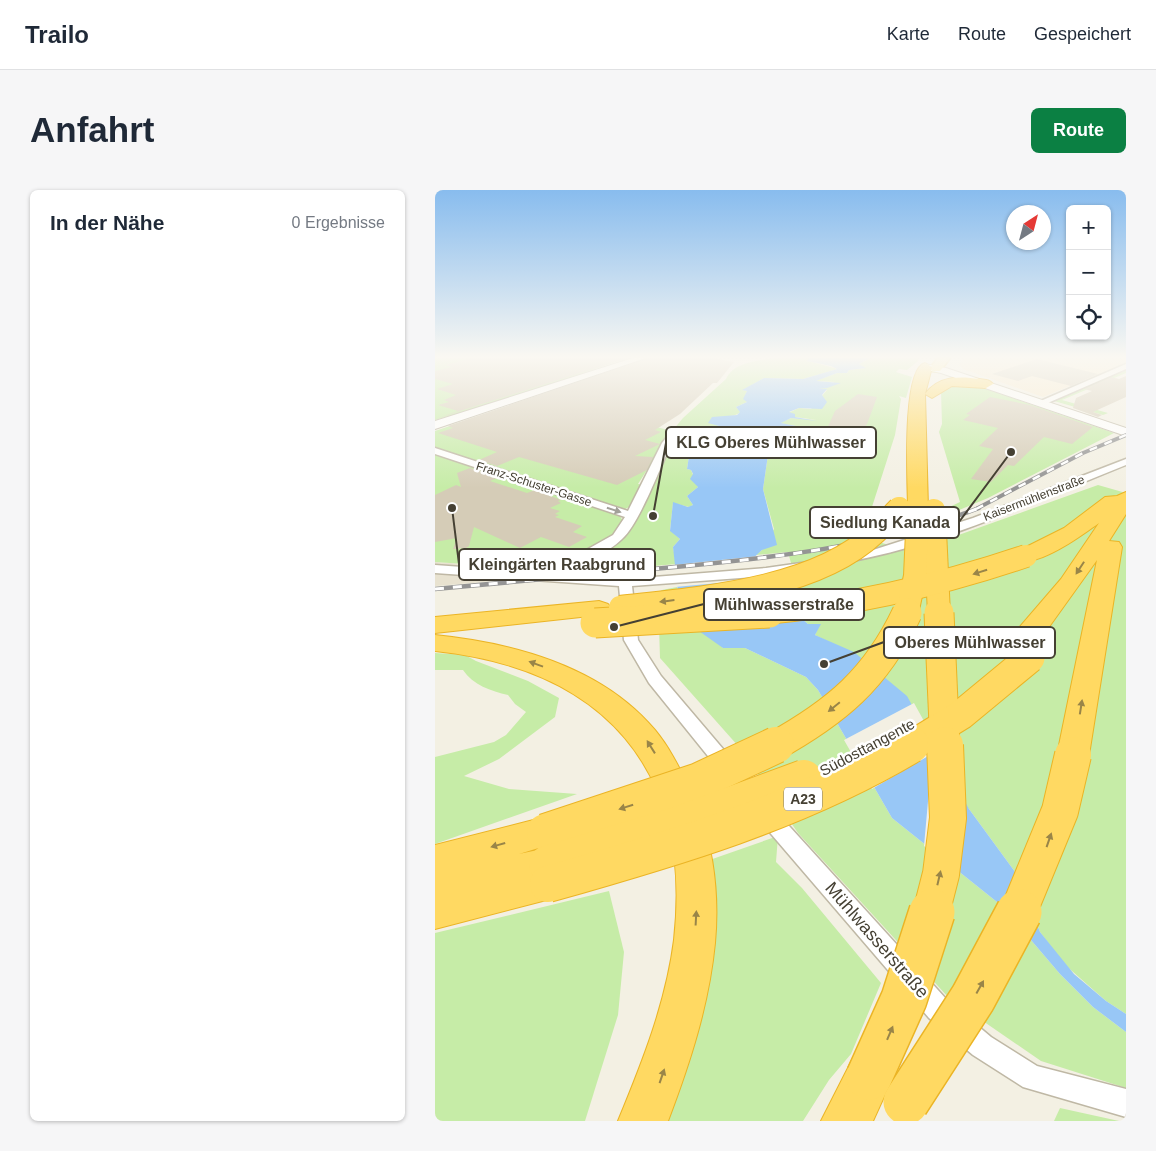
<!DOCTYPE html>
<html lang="de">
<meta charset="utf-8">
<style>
body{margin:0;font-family:Helvetica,sans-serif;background:#f6f6f7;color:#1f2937}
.controls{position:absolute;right:15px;top:15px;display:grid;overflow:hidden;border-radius:8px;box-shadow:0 1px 4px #0004}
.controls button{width:45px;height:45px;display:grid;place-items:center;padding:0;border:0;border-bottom:1px solid #e0e1e3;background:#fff;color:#1f2937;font:25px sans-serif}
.compass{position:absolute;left:571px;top:15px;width:45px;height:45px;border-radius:50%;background:#fff;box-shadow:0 1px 4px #0004;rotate:36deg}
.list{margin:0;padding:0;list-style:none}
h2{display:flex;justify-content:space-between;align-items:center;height:65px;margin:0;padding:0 20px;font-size:21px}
h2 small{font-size:16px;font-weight:400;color:#747a83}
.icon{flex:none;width:28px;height:28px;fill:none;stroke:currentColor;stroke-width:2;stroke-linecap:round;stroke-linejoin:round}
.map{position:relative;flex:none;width:691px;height:931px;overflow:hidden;border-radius:8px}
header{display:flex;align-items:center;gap:30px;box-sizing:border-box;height:70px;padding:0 25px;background:#fff;border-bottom:1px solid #e0e1e3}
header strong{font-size:24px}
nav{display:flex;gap:28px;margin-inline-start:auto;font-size:18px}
.intro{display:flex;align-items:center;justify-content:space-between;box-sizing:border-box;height:120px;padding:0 30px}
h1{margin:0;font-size:35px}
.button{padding:12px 22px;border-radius:8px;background:#0b8043;color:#fff;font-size:18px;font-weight:700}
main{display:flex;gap:30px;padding:0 30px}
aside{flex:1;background:#fff;border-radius:8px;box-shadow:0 1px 4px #0004}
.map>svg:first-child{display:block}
</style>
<header>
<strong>Trailo</strong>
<nav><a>Karte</a><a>Route</a><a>Gespeichert</a></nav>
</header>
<div class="intro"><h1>Anfahrt</h1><a class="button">Route</a></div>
<main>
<aside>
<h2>In der Nähe<small>0 Ergebnisse</small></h2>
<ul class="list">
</ul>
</aside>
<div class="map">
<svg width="691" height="931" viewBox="0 0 691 931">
<rect width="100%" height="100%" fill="#f3f0e3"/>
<polygon fill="#e8e2d0" points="0,372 120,380 108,387 0,396"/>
<polygon fill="#f8e9cb" points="529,168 691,168 691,173 608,207 528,179 524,175"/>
<g fill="#c6eca7">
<polygon points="0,168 192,168 60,213 0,230"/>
<path d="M339,168H374L373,171L403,179L368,189L329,188L308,200L312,201L310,206L312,212L301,217L306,222C299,228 285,225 274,233L281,234L293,244L292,247L268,252H254L258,245L265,242L238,240L248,228L291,189C299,172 322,171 339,168Z"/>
<path d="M435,168H483V171L472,180L464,179L461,182L477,187L471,208L464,206L466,209L460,245L436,320L506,321L525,312L504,242L507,234L506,202C517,194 527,194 540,195L679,243L553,308L493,333L443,328L428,347L476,362L663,295L691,303V824L671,811L629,774L605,742L583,686L534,619L394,452L380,445L385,434H373L338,405L330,404L333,388L363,399L353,362L321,365L327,360L339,339L328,299L334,258L341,239L345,237L359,238L360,236L345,233L356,228L382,230L360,227L353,223L364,218L376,219L392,200L383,198L400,192L380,191L402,183H412L414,180L430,178L424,174Z"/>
<polygon points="691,180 691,183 627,210 673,223 668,225 619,211"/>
<polygon points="103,206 237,241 203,294 208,295 198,315 186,321 0,259 0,241"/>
<polygon points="260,253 254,266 252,279 256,280 263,297 252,306 258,315 254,317 238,313 235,340 245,349 238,357 241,374 165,381 139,381 143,375 187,349 236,254"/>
<polygon points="0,263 167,318 185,326 189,333 181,346 120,380 0,372"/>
<polygon points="242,397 243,403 288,458 310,458 371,487 383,500 457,628 567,716 625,784 658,817 691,842 691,898 606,871 513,807 363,643 304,557 225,468 223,403 227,400"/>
<path d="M0,463L30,465L41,471L93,491L124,508L120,527L64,569L29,586L74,599L142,604L0,654V567L59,552L71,545L91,522L80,514L73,505C56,501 38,495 28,480H0Z"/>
<polygon points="343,646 341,672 367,698 446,793 416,864 394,890 368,931 224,931 266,673"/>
<polygon points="174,701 189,762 183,825 150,931 0,931 0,743"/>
<polygon points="625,918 684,931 619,931"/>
</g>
<polygon fill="#98c7f6" points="374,168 435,168 424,174 431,178 414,180 412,183 402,183 381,191 406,193 392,198 384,198 392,199 387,205 392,212 387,219 364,218 354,222 360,224 360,227 382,231 356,228 346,233 361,236 359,238 345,237 341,239 334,258 328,299 342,355 327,360 301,384 304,393 338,405 373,434 386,434 380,445 419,462 472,506 534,619 583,686 605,742 639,784 671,811 691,824 691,842 658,817 625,784 567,716 457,628 383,500 371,487 310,458 288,458 261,439 243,403 238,357 245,349 235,341 238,312 253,317 258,315 252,306 263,297 255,289 258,284 256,280 252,279 254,266 260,254 254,252 268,252 292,247 293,244 281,242 284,236 273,233 277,227 302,225 305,222 301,217 312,212 308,209 312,201 307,200 329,188 368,189 402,179 396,176 372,171"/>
<g fill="#f3f0e3">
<polygon points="324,366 303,385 305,391 240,397 238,375"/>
<polygon points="479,513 527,600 520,682 489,656 495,589 495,565 437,599 409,550"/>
</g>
<g fill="#d5ccb7">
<polygon points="37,168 193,168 0,229 23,221 3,215 14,212 9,210 21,205 2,199 18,194 0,189 0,181 17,177 11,175"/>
<polygon points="213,168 277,168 299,172 282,193 278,193 245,224 220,240 226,242 210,250 225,254 200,266 218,267 212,280 182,295 84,267 62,276 44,270 62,262 3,243 18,238 13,236"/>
<polygon points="602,169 663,184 636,196 597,186 583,191 557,184"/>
<polygon points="691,186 691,207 658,222 667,225 663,227 638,218 641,208 657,201 649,199 676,187 684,189"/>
<polygon points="423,204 442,207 432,234 424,243 413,241 405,253 401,253 394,262 377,259 391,241 400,221"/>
<polygon points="555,207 595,215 658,237 637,254 609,247 579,276 573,275 556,292 536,289 558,259 544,256 563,238 528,230 535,225 531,224"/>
<polygon points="35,278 64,287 55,291 92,303 100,300 126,310 123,311 126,313 115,318 125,321 120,324 124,325 120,327 147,336 138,342 152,347 134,357 106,347 85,358 39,337 34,356 31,358 18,359 22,348 0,352 0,305 21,295 26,297 22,283"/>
</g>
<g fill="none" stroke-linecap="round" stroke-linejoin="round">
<defs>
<g id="minor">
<polygon points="691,174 691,179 608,215 601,213"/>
<path d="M236,242L244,244L236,254C225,278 204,334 187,349C173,363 144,375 127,385L206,388L331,378L373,372L375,375L373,378L331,386L197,396L203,450L226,486L345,626L512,810L556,847L602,876L691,899V927L588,897L538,865L494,828L331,638L214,493L189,450L184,396L0,383V375L110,383L178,345L190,327L0,264V258L193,321L227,253Z"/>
<path d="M691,269V275C601,311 507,355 412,372L406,368L408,365L438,360L538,328Z"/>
</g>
<g id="tertiary">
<polygon points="198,168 211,168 0,239 0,231"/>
<polygon points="490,174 511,178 691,238 691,246 506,183 487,179 485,177"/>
</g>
<polygon id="primary" points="503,168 515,168 505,181 497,181 495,178"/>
<g id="motorway">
<path d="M490,173L497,177L490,204C503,186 524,186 544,189C550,190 554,189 558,194L551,198L517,196L497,208L490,204L493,319L490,323L483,325L476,323L473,319C473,296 466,179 490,173Z"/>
<path d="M691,302V324L674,351L684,352L687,357L654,565L649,573L638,577L627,573L622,565L662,370L614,437L588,467L578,469L568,467L564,461L626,389L664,333C646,346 605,376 583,371L580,366L583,361L629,338L670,307L682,306Z"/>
<polygon points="164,411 173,414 177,419 173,424 0,443 0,427"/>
<path d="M0,445C79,453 167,477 220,540C234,557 243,575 253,595C277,643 285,699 280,753C274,815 255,873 233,931H183C207,873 231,813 239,750C258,579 169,479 0,461Z"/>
<polygon points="110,627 123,632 128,642 123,652 84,664 112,658 125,663 131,674 127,682 132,694 127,706 0,739 0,655"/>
<polygon points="434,863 451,870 458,887 438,931 386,931 417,870"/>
</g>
</defs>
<use href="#minor" stroke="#bfb8a5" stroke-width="3"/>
<use href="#tertiary" stroke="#bfb8a5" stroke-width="2"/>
<use href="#primary" stroke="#eece56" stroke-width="3"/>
<use href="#motorway" stroke="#ebb425" stroke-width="2"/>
<use href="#minor" fill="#fff" fill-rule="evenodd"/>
<use href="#tertiary" fill="#fff" fill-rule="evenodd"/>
<use href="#primary" fill="#ffea90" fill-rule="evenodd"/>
<use href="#motorway" fill="#ffd962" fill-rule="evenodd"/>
<defs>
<polyline id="rail-far1" points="541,319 648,263 691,245"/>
<path id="rail" d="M0,399C76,392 153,385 229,378C336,368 444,357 544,318"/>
</defs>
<use href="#rail-far1" stroke="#949494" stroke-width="4"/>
<use href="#rail" stroke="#949494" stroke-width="4.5"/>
<use href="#rail-far1" stroke="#fff" stroke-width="2.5" stroke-dasharray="8" stroke-linecap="butt"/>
<use href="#rail" stroke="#fff" stroke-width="3" stroke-dasharray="9" stroke-linecap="butt"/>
<defs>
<polyline id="motorway-bridge-far4" points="462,319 465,316"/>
<g id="motorway-bridge-far3">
<polyline points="499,320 504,424"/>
<path d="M185,417C264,408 380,400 440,343C449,335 456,326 464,318"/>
<path d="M322,424C414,416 503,396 591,366"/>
<polyline points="472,424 480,386 483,319"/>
</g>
<g id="motorway-bridge-far2">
<polyline points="504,423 510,557"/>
<polyline points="160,433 334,423"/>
<path d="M338,557C401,522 441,489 472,423"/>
<polyline points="474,557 526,525 595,468"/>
</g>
<g id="motorway-bridge-far1">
<polyline points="110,642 264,591 341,555"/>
<polyline points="112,674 242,635 369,588"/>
<path d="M113,694C237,659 364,622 476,555"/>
<polyline points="496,723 506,684 513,628 510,555"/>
<polyline points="583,723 625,621 638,565"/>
</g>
<g id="motorway-bridge">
<polyline points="434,887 469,809 497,722"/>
<polyline points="471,912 538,808 584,722"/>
</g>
</defs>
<use href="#motorway-bridge-far4" stroke="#ebb425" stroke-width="20" stroke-linecap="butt"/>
<use href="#motorway-bridge-far3" stroke="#ebb425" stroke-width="24" stroke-linecap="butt"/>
<use href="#motorway-bridge-far2" stroke="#ebb425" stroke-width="31" stroke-linecap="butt"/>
<use href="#motorway-bridge-far1" stroke="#ebb425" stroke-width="38" stroke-linecap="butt"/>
<use href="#motorway-bridge" stroke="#ebb425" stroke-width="48" stroke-linecap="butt"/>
<use href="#motorway-bridge-far4" stroke="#ffd962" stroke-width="18"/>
<use href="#motorway-bridge-far3" stroke="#ffd962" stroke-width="22"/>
<use href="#motorway-bridge-far2" stroke="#ffd962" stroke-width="29"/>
<use href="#motorway-bridge-far1" stroke="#ffd962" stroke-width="36"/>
<use href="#motorway-bridge" stroke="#ffd962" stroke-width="45"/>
</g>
<defs><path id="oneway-solid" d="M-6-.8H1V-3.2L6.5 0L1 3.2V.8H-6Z" transform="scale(1.25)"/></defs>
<use fill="#a2a099" href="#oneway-solid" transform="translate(179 320) rotate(18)"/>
<g fill="#998548">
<use href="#oneway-solid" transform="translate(645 378) rotate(123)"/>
<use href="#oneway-solid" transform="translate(545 382) rotate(162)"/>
<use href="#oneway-solid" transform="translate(232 411) rotate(173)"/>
<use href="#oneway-solid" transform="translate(101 474) rotate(-160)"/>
<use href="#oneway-solid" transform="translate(399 517) rotate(141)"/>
<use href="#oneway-solid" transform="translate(646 517) rotate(-81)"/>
<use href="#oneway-solid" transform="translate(216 557) rotate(-122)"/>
<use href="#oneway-solid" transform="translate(191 617) rotate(163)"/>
<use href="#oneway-solid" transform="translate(614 650) rotate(-71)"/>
<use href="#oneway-solid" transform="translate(63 655) rotate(164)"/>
<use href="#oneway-solid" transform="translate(504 688) rotate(-77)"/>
<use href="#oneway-solid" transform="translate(261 728) rotate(-87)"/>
<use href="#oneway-solid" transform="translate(545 797) rotate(-61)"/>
<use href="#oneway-solid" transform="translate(455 843) rotate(-67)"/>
<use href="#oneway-solid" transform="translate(227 886) rotate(-71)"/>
</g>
<linearGradient id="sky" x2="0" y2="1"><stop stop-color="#88bcee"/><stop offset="0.56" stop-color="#faf8f2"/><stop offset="1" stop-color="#faf8f2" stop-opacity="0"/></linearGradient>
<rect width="691" height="298" fill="url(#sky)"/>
<g text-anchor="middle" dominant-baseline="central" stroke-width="5" stroke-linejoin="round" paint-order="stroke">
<g font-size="12" fill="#454033" stroke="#fff">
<text transform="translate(99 294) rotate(18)">Franz-Schuster-Gasse</text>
<text transform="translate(599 308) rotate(-21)">Kaisermühlenstraße</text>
</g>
<rect fill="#fff" stroke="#7d7970" stroke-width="1" x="349" y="597.5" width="38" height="23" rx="4"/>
<g font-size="14" font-weight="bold" fill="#454033">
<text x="368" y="609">A23</text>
</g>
<g font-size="15" fill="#454033" stroke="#fff">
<text transform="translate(432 557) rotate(-28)">Südosttangente</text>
</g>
<g font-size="18" fill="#454033" stroke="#fff">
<text transform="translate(442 750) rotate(49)">Mühlwasserstraße</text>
</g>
</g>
<path fill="none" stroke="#454033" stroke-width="2" d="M218 326L231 253M576 262L524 332M17 318L24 374M179 437L269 414M389 474L449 452"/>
<g fill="#454033" stroke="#fff" stroke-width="2">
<circle cx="218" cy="326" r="5"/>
<circle cx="576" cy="262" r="5"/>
<circle cx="17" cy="318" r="5"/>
<circle cx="179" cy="437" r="5"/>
<circle cx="389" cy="474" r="5"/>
</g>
<g fill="#fff" stroke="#454033" stroke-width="2">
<rect x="231" y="237" width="210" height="31" rx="5"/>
<rect x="375" y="317" width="149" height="31" rx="5"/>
<rect x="24" y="359" width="196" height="31" rx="5"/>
<rect x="269" y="399" width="160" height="31" rx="5"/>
<rect x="449" y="437" width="171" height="31" rx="5"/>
</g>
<g font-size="16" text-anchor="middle" font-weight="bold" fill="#454033">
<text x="336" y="258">KLG Oberes Mühlwasser</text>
<text x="450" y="338">Siedlung Kanada</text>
<text x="122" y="380">Kleingärten Raabgrund</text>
<text x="349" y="420">Mühlwasserstraße</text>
<text x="535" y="458">Oberes Mühlwasser</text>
</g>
</svg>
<div class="controls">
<button>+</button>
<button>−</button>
<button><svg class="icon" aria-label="locate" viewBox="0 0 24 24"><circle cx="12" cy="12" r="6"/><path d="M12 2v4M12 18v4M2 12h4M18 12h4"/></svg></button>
</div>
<svg class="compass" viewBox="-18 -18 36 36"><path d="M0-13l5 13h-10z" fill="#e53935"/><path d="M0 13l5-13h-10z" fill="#747a83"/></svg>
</div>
</main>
